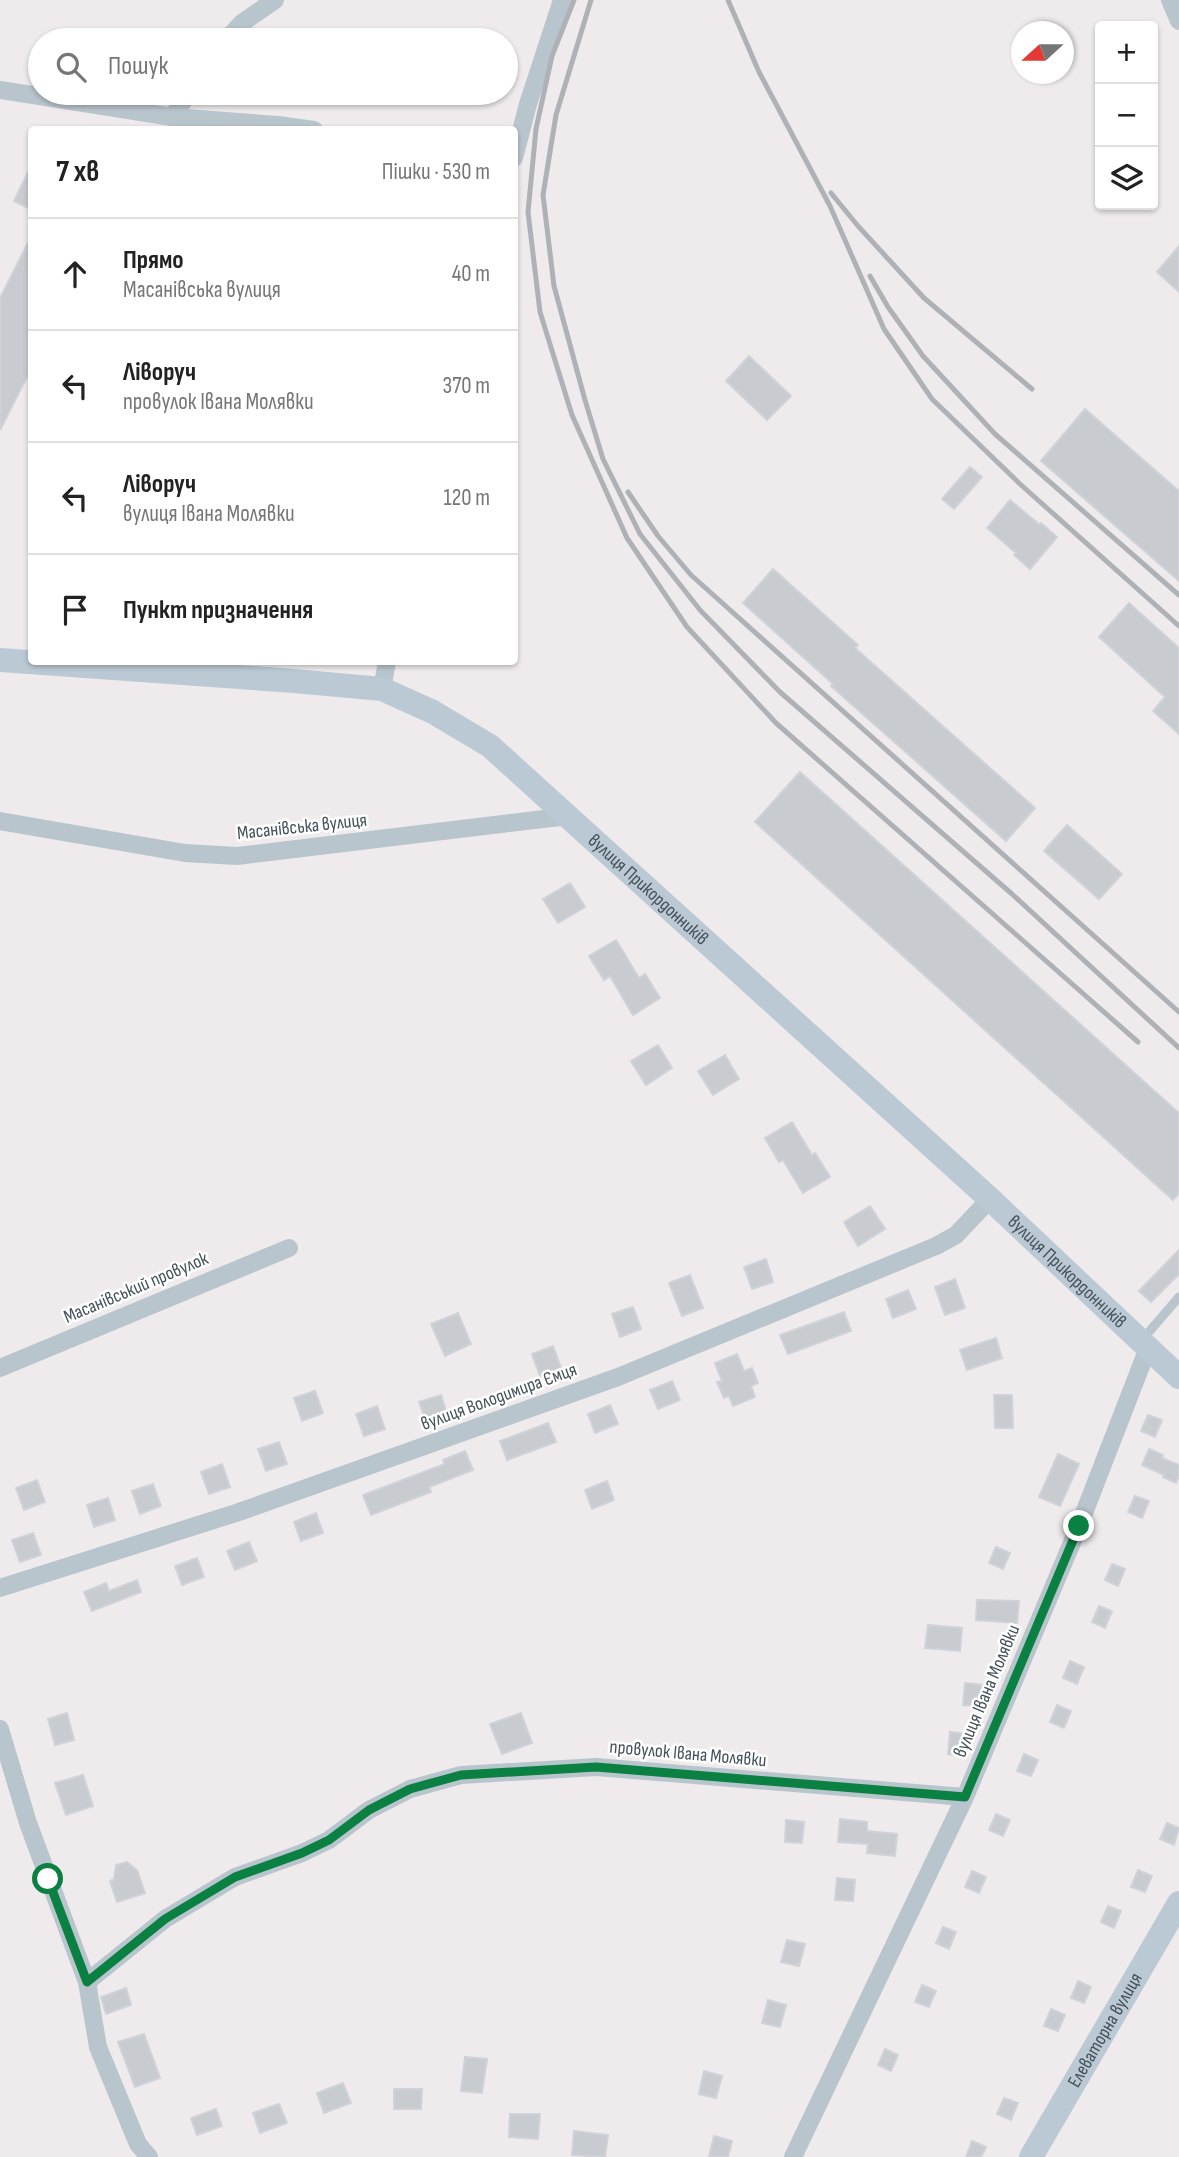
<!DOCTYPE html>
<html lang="uk">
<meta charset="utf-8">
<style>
body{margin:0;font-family:"Sofia Sans Condensed",sans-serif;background:#f6f6f6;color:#222}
.controls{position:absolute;right:21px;top:21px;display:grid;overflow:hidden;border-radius:7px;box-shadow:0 2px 5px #0004}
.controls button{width:63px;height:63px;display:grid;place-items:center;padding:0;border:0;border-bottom:2px solid #e0e0e0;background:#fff;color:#222;font:35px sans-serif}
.compass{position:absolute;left:1011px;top:21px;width:63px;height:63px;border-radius:50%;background:#fff;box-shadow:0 2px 5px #0004;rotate:249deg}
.stop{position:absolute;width:21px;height:21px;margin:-16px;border:5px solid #0b8043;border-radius:50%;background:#fff}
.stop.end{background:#0b8043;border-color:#fff;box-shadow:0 2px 7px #0008}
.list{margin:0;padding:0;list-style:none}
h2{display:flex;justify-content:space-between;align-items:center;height:91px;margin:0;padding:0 28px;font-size:30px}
h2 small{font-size:23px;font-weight:400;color:#767676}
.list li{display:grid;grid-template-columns:46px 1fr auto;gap:21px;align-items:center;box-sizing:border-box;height:112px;padding:0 28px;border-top:2px solid #e0e0e0}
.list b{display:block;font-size:26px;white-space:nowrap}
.list p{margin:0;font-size:23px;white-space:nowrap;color:#767676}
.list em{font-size:23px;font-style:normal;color:#767676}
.icon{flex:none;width:38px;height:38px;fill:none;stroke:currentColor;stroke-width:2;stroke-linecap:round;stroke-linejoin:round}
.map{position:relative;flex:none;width:1179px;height:2157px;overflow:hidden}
.search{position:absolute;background:#fff;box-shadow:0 2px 5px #0004;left:28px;top:28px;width:490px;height:77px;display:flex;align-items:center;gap:18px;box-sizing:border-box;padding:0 24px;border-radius:38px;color:#767676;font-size:26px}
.panel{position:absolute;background:#fff;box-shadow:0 2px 5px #0004;left:28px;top:126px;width:490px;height:539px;border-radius:7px}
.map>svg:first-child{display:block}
</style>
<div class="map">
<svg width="1179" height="2157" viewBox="0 0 1179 2157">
<rect width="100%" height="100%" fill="#efebec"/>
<g fill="#c8ccd1" stroke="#cfd2d8" stroke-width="2">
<polygon points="32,164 32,210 14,201"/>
<polygon points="32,235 32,367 0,430 0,298"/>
<polygon points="1179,246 1179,292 1157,272"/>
<polygon points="749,356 791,396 767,420 726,381"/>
<polygon points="1085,409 1179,491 1179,581 1041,461"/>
<polygon points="970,467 982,477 954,509 942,499"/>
<polygon points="1010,500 1040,525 1041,523 1057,537 1030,569 1014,555 1016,553 987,528"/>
<polygon points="773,569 858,645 855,648 1035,808 1006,841 831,686 833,684 743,603"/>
<polygon points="1129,603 1179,648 1179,734 1153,711 1165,697 1099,637"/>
<polygon points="800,772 1179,1113 1179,1193 1173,1200 755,822"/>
<polygon points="1067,825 1122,874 1099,899 1044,851"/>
<polygon points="570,883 585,907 558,923 543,899"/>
<polygon points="616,940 639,978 645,974 660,998 633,1015 610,976 604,980 589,956"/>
<polygon points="658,1045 672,1068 646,1085 631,1061"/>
<polygon points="725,1055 739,1079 713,1095 698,1071"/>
<polygon points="792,1122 812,1155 815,1153 830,1177 803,1193 783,1160 779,1162 765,1138"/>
<polygon points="870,1206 885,1229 858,1246 844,1222"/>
<polygon points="1179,1250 1179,1274 1151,1302 1139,1291"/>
<polygon points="766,1259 773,1282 752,1289 744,1267"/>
<polygon points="690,1275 703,1308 682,1316 669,1283"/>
<polygon points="955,1279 965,1308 945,1315 935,1287"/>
<polygon points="908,1290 916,1309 893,1318 886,1299"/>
<polygon points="633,1307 641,1329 620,1337 612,1314"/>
<polygon points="844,1312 851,1331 788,1354 780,1335"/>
<polygon points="458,1313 471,1344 445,1356 431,1324"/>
<polygon points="996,1338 1002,1358 967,1370 960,1350"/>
<polygon points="553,1346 561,1368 540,1376 532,1354"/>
<polygon points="737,1354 744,1371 752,1368 758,1383 751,1386 755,1397 733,1406 729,1396 724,1398 717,1382 722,1381 715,1363"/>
<polygon points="672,1381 680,1400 658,1409 650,1390"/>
<polygon points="315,1391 323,1413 302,1421 294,1398"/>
<polygon points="441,1395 448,1417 427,1424 419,1402"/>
<polygon points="994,1395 1012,1395 1013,1428 995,1428"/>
<polygon points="610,1405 618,1424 595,1433 588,1414"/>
<polygon points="377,1406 385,1429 364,1436 356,1414"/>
<polygon points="1148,1415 1162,1420 1155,1437 1141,1431"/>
<polygon points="548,1423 556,1442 507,1460 500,1441"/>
<polygon points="279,1442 287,1464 266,1471 258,1449"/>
<polygon points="1149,1449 1163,1455 1162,1458 1179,1465 1179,1476 1176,1483 1163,1477 1164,1475 1142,1465"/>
<polygon points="465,1451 473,1470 429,1487 431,1492 371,1515 363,1495 445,1464 443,1460"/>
<polygon points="1058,1454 1079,1464 1060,1506 1039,1497"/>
<polygon points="222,1464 230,1487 209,1494 201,1472"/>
<polygon points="37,1480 45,1502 24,1510 16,1488"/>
<polygon points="607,1481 614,1500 592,1509 585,1490"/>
<polygon points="153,1484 161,1506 140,1514 132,1491"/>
<polygon points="1135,1496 1149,1501 1142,1518 1128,1512"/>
<polygon points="108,1498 115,1520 94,1527 87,1505"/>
<polygon points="316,1513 323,1533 301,1541 294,1522"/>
<polygon points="33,1533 41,1555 20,1562 12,1540"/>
<polygon points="249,1542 257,1561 235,1570 227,1551"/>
<polygon points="996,1547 1010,1553 1003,1569 989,1563"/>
<polygon points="197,1558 204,1577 182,1585 175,1566"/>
<polygon points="1112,1564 1125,1569 1118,1586 1105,1580"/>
<polygon points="137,1580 141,1592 92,1611 84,1592 106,1583 109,1591"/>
<polygon points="977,1600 1019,1601 1017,1623 976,1620"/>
<polygon points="1099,1606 1112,1611 1105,1628 1092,1622"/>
<polygon points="928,1625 962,1628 960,1651 925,1648"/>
<polygon points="1070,1661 1084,1667 1077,1684 1063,1678"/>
<polygon points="965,1683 983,1685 981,1706 963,1705"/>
<polygon points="1057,1705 1071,1711 1064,1728 1050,1722"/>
<polygon points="67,1713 74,1740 55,1745 48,1719"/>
<polygon points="521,1713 532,1743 502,1754 490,1724"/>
<polygon points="950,1732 968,1734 966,1756 948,1754"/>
<polygon points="1024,1754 1038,1760 1031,1776 1017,1771"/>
<polygon points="83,1775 93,1806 66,1815 55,1783"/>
<polygon points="996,1814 1010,1820 1003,1836 989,1830"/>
<polygon points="840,1819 867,1822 867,1831 897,1834 895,1856 867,1853 868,1844 838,1842"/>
<polygon points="786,1820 804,1822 802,1843 785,1842"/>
<polygon points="1167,1823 1179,1828 1174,1845 1160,1839"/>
<polygon points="127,1862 137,1870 145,1893 117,1902 110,1881 114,1879 116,1865"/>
<polygon points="1138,1870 1152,1876 1145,1892 1131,1887"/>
<polygon points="972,1871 986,1877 979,1893 965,1887"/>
<polygon points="837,1878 855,1880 853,1901 835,1900"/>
<polygon points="1108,1906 1121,1911 1114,1928 1101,1922"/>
<polygon points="943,1927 956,1932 949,1949 936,1943"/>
<polygon points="787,1940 805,1944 799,1966 781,1962"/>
<polygon points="1078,1981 1091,1987 1084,2003 1071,1998"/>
<polygon points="922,1985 936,1991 929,2007 915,2002"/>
<polygon points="126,1988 131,2005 106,2014 101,1997"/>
<polygon points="768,2000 786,2005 780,2027 762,2023"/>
<polygon points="1051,2009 1065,2015 1058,2031 1044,2026"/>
<polygon points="144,2034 160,2078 135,2087 118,2042"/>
<polygon points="885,2049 898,2055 891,2071 878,2065"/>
<polygon points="465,2057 487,2059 482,2093 461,2091"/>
<polygon points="704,2071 722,2076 716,2098 699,2094"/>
<polygon points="343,2083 351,2103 324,2113 317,2093"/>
<polygon points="394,2089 422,2089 421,2109 394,2109"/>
<polygon points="1004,2098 1018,2103 1011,2120 997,2114"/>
<polygon points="279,2104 287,2123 260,2133 253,2113"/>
<polygon points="216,2109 222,2126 197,2135 191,2118"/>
<polygon points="510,2114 540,2114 538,2139 509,2137"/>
<polygon points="574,2131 608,2135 605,2157 572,2155"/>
<polygon points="714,2136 732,2141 728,2157 709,2157"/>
<polygon points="972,2141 986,2147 981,2157 966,2157"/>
</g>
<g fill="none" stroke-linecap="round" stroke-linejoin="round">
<polyline stroke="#b9c5cc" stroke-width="9" points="1142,1340 1179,1297"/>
<g stroke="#b9c5cc" stroke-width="18">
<polyline points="1170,0 1179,21"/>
<polyline points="226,40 242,23 275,0"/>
<polyline points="0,90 172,117 189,93"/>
<polyline points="172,117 278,125 314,130"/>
<polyline points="514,158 528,104 562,0"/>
<polyline points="382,689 387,662"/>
<polyline points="0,821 185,853 237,856 568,816"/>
<polyline points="0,1368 289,1248"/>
<polyline points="0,1588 239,1512 618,1377 936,1246 956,1235 990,1199"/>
<polyline points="0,1729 28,1823 87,1982 98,2047 138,2144 149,2157"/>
<polyline points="87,1982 165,1919 235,1877 302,1853 329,1840 369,1810 410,1789 461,1775 596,1767 965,1797"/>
<polyline points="793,2157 965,1797 1079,1526 1148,1348"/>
</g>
<g stroke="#bbc9d4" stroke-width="24">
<path id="s1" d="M0,660L294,681L382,689L433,712L490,746L990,1199L1179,1377"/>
<path id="s2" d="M1031,2157L1179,1903"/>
</g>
<g stroke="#aeb2b7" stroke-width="5">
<polyline points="574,0 552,56 536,129 528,212 540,312 572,415 627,538 687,627 776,723 1138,1042"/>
<polyline points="591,0 556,115 543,195 554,286 585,400 603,459 640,534 700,610 780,692 1012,894 1179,1048"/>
<polyline points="728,0 759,72 830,206 884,329 932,399 1020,484 1179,626"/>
<polyline points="831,193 858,226 924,298 1032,389"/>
<polyline points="870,276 888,307 923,356 995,434 1179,595"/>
<polyline points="628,492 658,536 691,575 1179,1012"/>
</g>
</g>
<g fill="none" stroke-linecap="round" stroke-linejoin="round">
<polyline stroke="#0b8043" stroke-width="9" points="48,1879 87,1982 165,1919 235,1877 302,1853 329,1840 369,1810 410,1789 461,1775 596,1767 965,1797 1079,1526"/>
</g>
<g text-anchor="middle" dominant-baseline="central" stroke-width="5" stroke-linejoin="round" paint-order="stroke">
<g font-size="19" fill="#44515a" stroke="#fff">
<text transform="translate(302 827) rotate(-6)">Масанівська вулиця</text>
<text stroke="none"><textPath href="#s1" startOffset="719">вулиця Прикордонників</textPath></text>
<text stroke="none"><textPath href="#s1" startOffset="1286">вулиця Прикордонників</textPath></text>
<text transform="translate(136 1288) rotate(-23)">Масанівський провулок</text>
<text transform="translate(499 1397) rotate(-20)">вулиця Володимира Ємця</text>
<text transform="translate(987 1691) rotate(-67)">вулиця Івана Молявки</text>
<text transform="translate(688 1754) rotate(5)">провулок Івана Молявки</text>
<text stroke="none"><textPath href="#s2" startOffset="147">Елеваторна вулиця</textPath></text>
</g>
</g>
</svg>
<div class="controls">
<button>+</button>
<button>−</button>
<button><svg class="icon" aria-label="layers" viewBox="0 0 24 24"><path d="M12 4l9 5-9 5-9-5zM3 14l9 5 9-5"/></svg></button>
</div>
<svg class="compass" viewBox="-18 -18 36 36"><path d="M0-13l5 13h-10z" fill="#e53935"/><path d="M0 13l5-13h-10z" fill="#767676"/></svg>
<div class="stop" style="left:48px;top:1879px"></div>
<div class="stop end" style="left:1079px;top:1526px"></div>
<div class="search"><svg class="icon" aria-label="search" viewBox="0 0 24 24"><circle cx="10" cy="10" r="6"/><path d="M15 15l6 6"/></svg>Пошук</div>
<section class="panel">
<h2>7 хв<small>Пішки · 530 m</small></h2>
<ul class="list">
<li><svg class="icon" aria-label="ahead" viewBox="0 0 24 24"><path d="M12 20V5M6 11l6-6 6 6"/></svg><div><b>Прямо</b><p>Масанівська вулиця</p></div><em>40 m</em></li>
<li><svg class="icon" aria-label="left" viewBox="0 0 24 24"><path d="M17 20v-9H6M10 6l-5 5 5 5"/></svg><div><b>Ліворуч</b><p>провулок Івана Молявки</p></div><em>370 m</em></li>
<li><svg class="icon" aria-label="left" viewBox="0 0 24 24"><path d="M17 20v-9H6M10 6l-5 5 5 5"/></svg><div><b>Ліворуч</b><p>вулиця Івана Молявки</p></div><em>120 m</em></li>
<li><svg class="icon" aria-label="arrive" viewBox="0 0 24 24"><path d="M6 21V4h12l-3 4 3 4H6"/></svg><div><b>Пункт призначення</b></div></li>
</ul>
</section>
</div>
